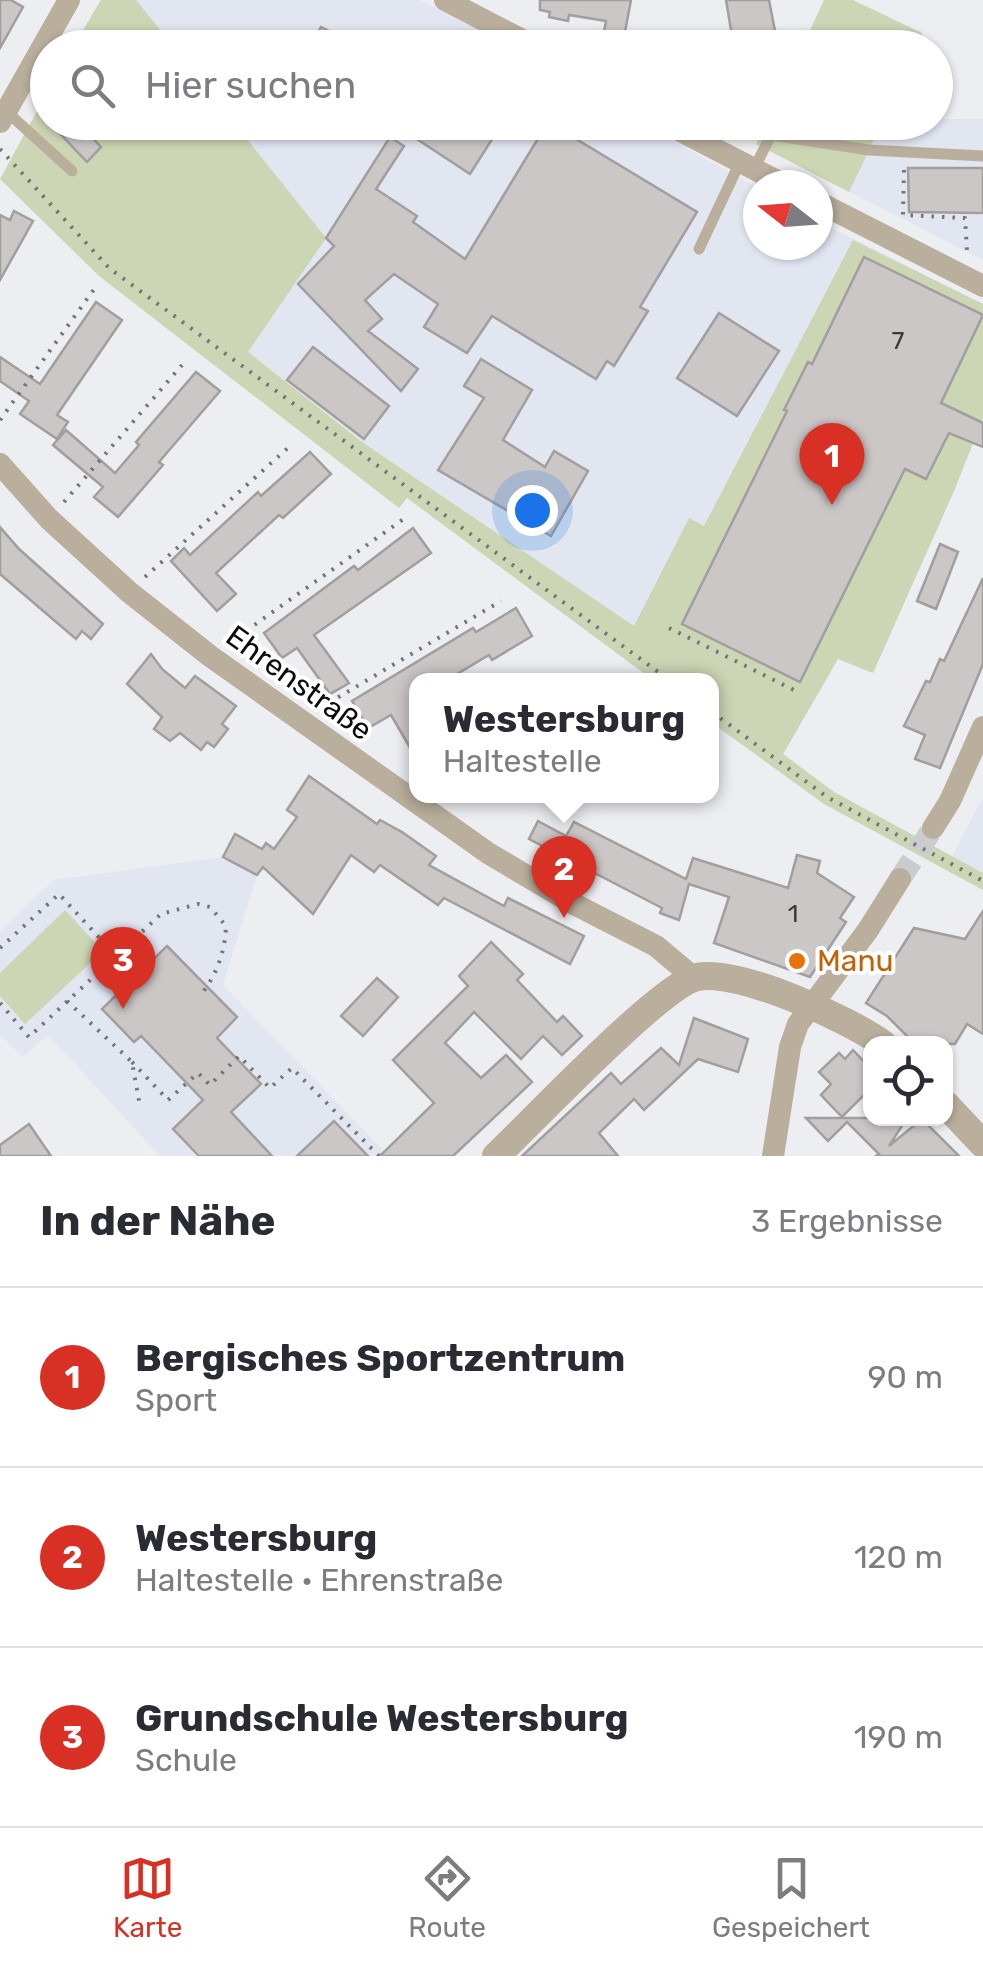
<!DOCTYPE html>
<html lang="de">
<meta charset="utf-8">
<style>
body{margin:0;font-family:Rubik,sans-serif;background:#f2f2f3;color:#2b2b33}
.controls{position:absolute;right:30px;bottom:30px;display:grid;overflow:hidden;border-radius:20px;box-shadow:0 2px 8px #0004}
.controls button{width:90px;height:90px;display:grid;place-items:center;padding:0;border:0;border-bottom:2px solid #e1e1e2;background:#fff;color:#2b2b33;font:50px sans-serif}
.compass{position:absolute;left:743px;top:170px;width:90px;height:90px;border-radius:50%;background:#fff;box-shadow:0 2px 8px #0004;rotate:287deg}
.you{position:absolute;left:532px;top:510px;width:35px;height:35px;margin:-25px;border:8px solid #fff;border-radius:50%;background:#1a73e8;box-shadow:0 0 0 15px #1a73e833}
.badge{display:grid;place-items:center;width:65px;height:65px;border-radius:50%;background:#d93025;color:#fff;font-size:32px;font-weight:700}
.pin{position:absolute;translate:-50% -82px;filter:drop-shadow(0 2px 5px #0008)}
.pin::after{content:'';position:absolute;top:52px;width:35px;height:30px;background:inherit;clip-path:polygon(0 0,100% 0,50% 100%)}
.popup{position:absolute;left:409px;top:673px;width:310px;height:130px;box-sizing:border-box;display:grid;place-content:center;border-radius:20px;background:#fff;filter:drop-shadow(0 2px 8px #0005);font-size:32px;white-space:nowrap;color:#7c7c81}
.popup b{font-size:38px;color:#2b2b33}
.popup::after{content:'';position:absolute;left:50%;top:100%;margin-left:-20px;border:20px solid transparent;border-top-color:#fff}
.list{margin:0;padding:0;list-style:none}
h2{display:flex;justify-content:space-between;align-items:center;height:130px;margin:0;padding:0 40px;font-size:42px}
h2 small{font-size:32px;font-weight:400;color:#7c7c81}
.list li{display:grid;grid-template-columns:65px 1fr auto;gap:30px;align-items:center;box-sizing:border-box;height:180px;padding:0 40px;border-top:2px solid #e1e1e2}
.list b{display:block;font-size:38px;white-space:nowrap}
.list p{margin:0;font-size:32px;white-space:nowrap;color:#7c7c81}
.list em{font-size:32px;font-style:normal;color:#7c7c81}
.icon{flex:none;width:55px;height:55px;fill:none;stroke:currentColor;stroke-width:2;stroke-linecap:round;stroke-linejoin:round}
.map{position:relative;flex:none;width:983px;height:1156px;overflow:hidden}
.search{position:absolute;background:#fff;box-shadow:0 2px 8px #0004;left:30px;right:30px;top:30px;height:110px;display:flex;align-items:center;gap:25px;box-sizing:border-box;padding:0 35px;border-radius:55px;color:#7c7c81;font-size:38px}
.sheet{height:670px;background:#fff}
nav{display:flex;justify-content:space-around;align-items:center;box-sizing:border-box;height:140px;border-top:2px solid #e1e1e2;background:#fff;font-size:28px;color:#7c7c81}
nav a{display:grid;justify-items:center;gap:5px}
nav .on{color:#d93025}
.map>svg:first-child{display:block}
</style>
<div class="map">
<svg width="983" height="1156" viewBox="0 0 983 1156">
<rect width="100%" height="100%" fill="#eceef1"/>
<g fill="#e2e6f1">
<polygon points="101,0 419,0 516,47 73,48"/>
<polygon points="47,93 48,122 641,123 758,188 758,245 818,245 818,221 983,304 983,418 954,491 873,673 838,659 783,755 712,680 362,442 247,352 27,130"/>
<polygon points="936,119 983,119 983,260 756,144 766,123 936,122"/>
<polygon points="983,797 983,873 952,857"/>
<polygon points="223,857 257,875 223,985 389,1156 160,1156 48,1035 23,1057 0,1035 0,931 54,880"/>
</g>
<g fill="#ccd5b4">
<polygon points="101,0 136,0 174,47 73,47"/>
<polygon points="824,0 853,0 922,33 915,47 802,48"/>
<polygon points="47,93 48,122 234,123 326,238 248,352 362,442 634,626 689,518 704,526 853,240 983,304 983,418 954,491 873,673 838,659 783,754 834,792 983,873 983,890 824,804 712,723 712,680 653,680 407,498 399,508 99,276 0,179"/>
<polygon points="766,123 882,123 849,192 756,144"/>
<polygon points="65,910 103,951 25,1024 0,996 0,973"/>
</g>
<g fill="#cbc7c6" stroke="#a29e9d" stroke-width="2.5">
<polygon points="0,0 11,0 23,7 0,48"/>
<polygon points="540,0 631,0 622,48 601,48 606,21 569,15 568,21 549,17 550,12 540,10"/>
<polygon points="726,0 769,0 775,31 812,48 734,48"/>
<polygon points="321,27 363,48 310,48"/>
<polygon points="49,122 77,122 101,147 87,162"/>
<polygon points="391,122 503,122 470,174"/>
<polygon points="548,122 697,212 640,307 648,311 614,366 607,361 596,379 492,316 467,353 424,327 438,304 394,274 365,300 382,319 368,331 418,369 401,391 298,284 334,246 326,238 390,137 404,146 376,189 417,216 413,222 465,259"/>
<polygon points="908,168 983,168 983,213 909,212"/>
<polygon points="14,211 33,221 0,280 0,215 10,220"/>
<polygon points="864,257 983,315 941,403 983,423 983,447 949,433 926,479 905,469 800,682 682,624 787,411 784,410 808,362 812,364"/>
<polygon points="96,302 122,320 57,415 68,422 57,439 20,414 29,401 0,381 0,357 40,384"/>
<polygon points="719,313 779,351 737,416 677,378"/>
<polygon points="313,347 389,406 364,439 287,380"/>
<polygon points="481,359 532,390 503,440 545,467 554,451 588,471 551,536 438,470 484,398 464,386"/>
<polygon points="196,372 220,391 159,462 163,465 118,517 94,497 103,487 53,445 66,430 115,473 139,445 136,442"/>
<polygon points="310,452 331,474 283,518 279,515 216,573 236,594 217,611 171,561 184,548 190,555 258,492 261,496"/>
<polygon points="0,527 19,549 103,624 91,639 82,631 76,639 0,574"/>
<polygon points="413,528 431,553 314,635 349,683 330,694 297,648 282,658 264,633 354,566 358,570"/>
<polygon points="940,544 958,552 936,609 917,601"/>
<polygon points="983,578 983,664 940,768 915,759 925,735 904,726 926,681 930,682 940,659 944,661"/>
<polygon points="516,608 532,636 492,660 489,655 447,680 416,680 416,758 391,715 368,728 352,701 473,628 476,632"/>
<polygon points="151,654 162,669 185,688 195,676 236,706 222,724 228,729 214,747 207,742 201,750 180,733 170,741 154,729 162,717 127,684"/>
<polygon points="309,776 377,824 380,820 402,832 436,856 429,865 504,906 508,898 584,936 570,964 444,898 438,905 380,865 374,872 351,855 313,914 263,867 257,875 223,857 235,834 262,849 266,843 274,849 297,817 287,810"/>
<polygon points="538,821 566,836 574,822 686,879 693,858 788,888 797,855 820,861 817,873 854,897 840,918 846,922 810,977 714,943 729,897 689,884 679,920 660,913 662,908 529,839"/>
<polygon points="983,911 983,1034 967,1024 955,1044 914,1043 887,1016 866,1003 914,928 965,939"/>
<polygon points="491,942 523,974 517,980 557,1022 563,1016 582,1036 562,1055 543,1036 521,1059 474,1012 445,1043 481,1078 506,1055 532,1082 453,1156 380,1156 434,1103 393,1060 468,986 459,976"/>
<polygon points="167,946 237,1017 217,1038 261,1084 231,1112 272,1156 199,1156 173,1129 203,1100 141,1036 134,1042 102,1009"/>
<polygon points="377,978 398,997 363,1036 341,1016"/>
<polygon points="694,1018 748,1039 738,1072 698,1059 644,1110 634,1099 599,1133 618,1156 522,1156 611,1073 621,1084 661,1048 679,1065"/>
<polygon points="853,1050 870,1068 870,1089 842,1117 821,1095 831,1084 819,1072 839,1053 845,1059"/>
<polygon points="806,1118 907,1118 889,1146 922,1119 959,1156 876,1156 879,1154 847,1122 828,1141"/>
<polygon points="334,1121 368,1156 297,1156"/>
<polygon points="29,1124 51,1156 0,1156 0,1145"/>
</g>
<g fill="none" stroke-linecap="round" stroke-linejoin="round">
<polyline stroke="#cacccf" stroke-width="22" stroke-dasharray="22 11" stroke-linecap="butt" points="900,879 933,828"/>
<g stroke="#737476" stroke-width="4" stroke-dasharray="2.5 8" stroke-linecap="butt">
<polyline points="0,149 109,268 669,680"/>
<polyline points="904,170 903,215 965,218 967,251"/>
<polyline points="0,420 95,288"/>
<polyline points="64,502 182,365"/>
<polyline points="145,577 290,446"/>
<polyline points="669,628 798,692"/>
<polyline points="229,643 405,518"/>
<polyline points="598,680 601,679"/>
<polyline points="320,708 501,601"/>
<polyline points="712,712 827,797 983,881"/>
<polyline points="0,948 59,894 116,956"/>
<polyline points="67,1001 132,1062 140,1106"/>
<path d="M0,1003L29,1037L161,914L198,904L210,907L226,926C225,953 216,976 200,996"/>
<polyline points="132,1062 168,1100 198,1073 210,1085 239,1056 270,1088 292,1068 379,1156"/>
</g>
<g stroke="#baae9c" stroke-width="11">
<polyline points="6,111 72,171"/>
<polyline points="754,169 771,135 869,150 983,156"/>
<polyline points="699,249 740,162"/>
</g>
<g stroke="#baae9c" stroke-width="22">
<polyline points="445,0 538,48"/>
<polyline points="0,122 69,0"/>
<polyline points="663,122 785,185"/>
<polyline points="818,202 983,286"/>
<polyline points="0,464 49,519 129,592 210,656 488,853 572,903 656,946 693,977"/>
<polyline points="933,828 950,801 983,727"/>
<polyline points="773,1156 790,1047 798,1024 868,930 900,879"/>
</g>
<g stroke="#baae9c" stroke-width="28">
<polyline points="946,1105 983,1144"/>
<path d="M496,1156C531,1123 661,985 697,977C737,968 849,1019 883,1044"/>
</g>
</g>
<circle fill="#e8710a" stroke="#fff" stroke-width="4" cx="797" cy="961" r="10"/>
<g text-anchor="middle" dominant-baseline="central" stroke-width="8" stroke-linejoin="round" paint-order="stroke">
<g font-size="25" fill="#3c3b3b">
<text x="898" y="340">7</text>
<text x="793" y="913">1</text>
</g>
<g font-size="30" fill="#0c0c0d" stroke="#fff">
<text transform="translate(299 683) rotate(36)">Ehrenstraße</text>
</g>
<g font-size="30" fill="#c56008" stroke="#fff" text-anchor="start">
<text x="817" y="961">Manu</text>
</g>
</g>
</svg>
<div class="controls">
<button><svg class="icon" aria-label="locate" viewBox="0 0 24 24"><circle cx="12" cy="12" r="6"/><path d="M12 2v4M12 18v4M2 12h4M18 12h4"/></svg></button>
</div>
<svg class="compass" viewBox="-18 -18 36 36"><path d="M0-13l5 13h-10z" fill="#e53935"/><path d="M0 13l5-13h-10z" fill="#7c7c81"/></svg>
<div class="you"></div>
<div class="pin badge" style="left:832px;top:505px">1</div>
<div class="pin badge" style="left:564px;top:918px">2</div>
<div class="popup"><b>Westersburg</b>Haltestelle</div>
<div class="pin badge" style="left:123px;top:1009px">3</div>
<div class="search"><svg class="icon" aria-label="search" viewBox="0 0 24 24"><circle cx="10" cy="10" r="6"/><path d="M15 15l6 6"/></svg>Hier suchen</div>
</div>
<section class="sheet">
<h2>In der Nähe<small>3 Ergebnisse</small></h2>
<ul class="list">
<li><span class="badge">1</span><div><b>Bergisches Sportzentrum</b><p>Sport</p></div><em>90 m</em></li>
<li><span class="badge">2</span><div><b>Westersburg</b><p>Haltestelle · Ehrenstraße</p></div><em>120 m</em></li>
<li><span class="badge">3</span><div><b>Grundschule Westersburg</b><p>Schule</p></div><em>190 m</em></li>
</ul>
</section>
<nav>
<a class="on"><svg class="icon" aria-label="map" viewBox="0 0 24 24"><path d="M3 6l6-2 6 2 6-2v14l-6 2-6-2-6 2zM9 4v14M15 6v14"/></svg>Karte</a>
<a><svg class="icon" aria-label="directions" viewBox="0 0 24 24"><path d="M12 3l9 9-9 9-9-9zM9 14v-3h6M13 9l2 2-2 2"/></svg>Route</a>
<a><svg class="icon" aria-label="saved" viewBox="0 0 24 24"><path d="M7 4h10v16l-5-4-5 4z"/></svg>Gespeichert</a>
</nav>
